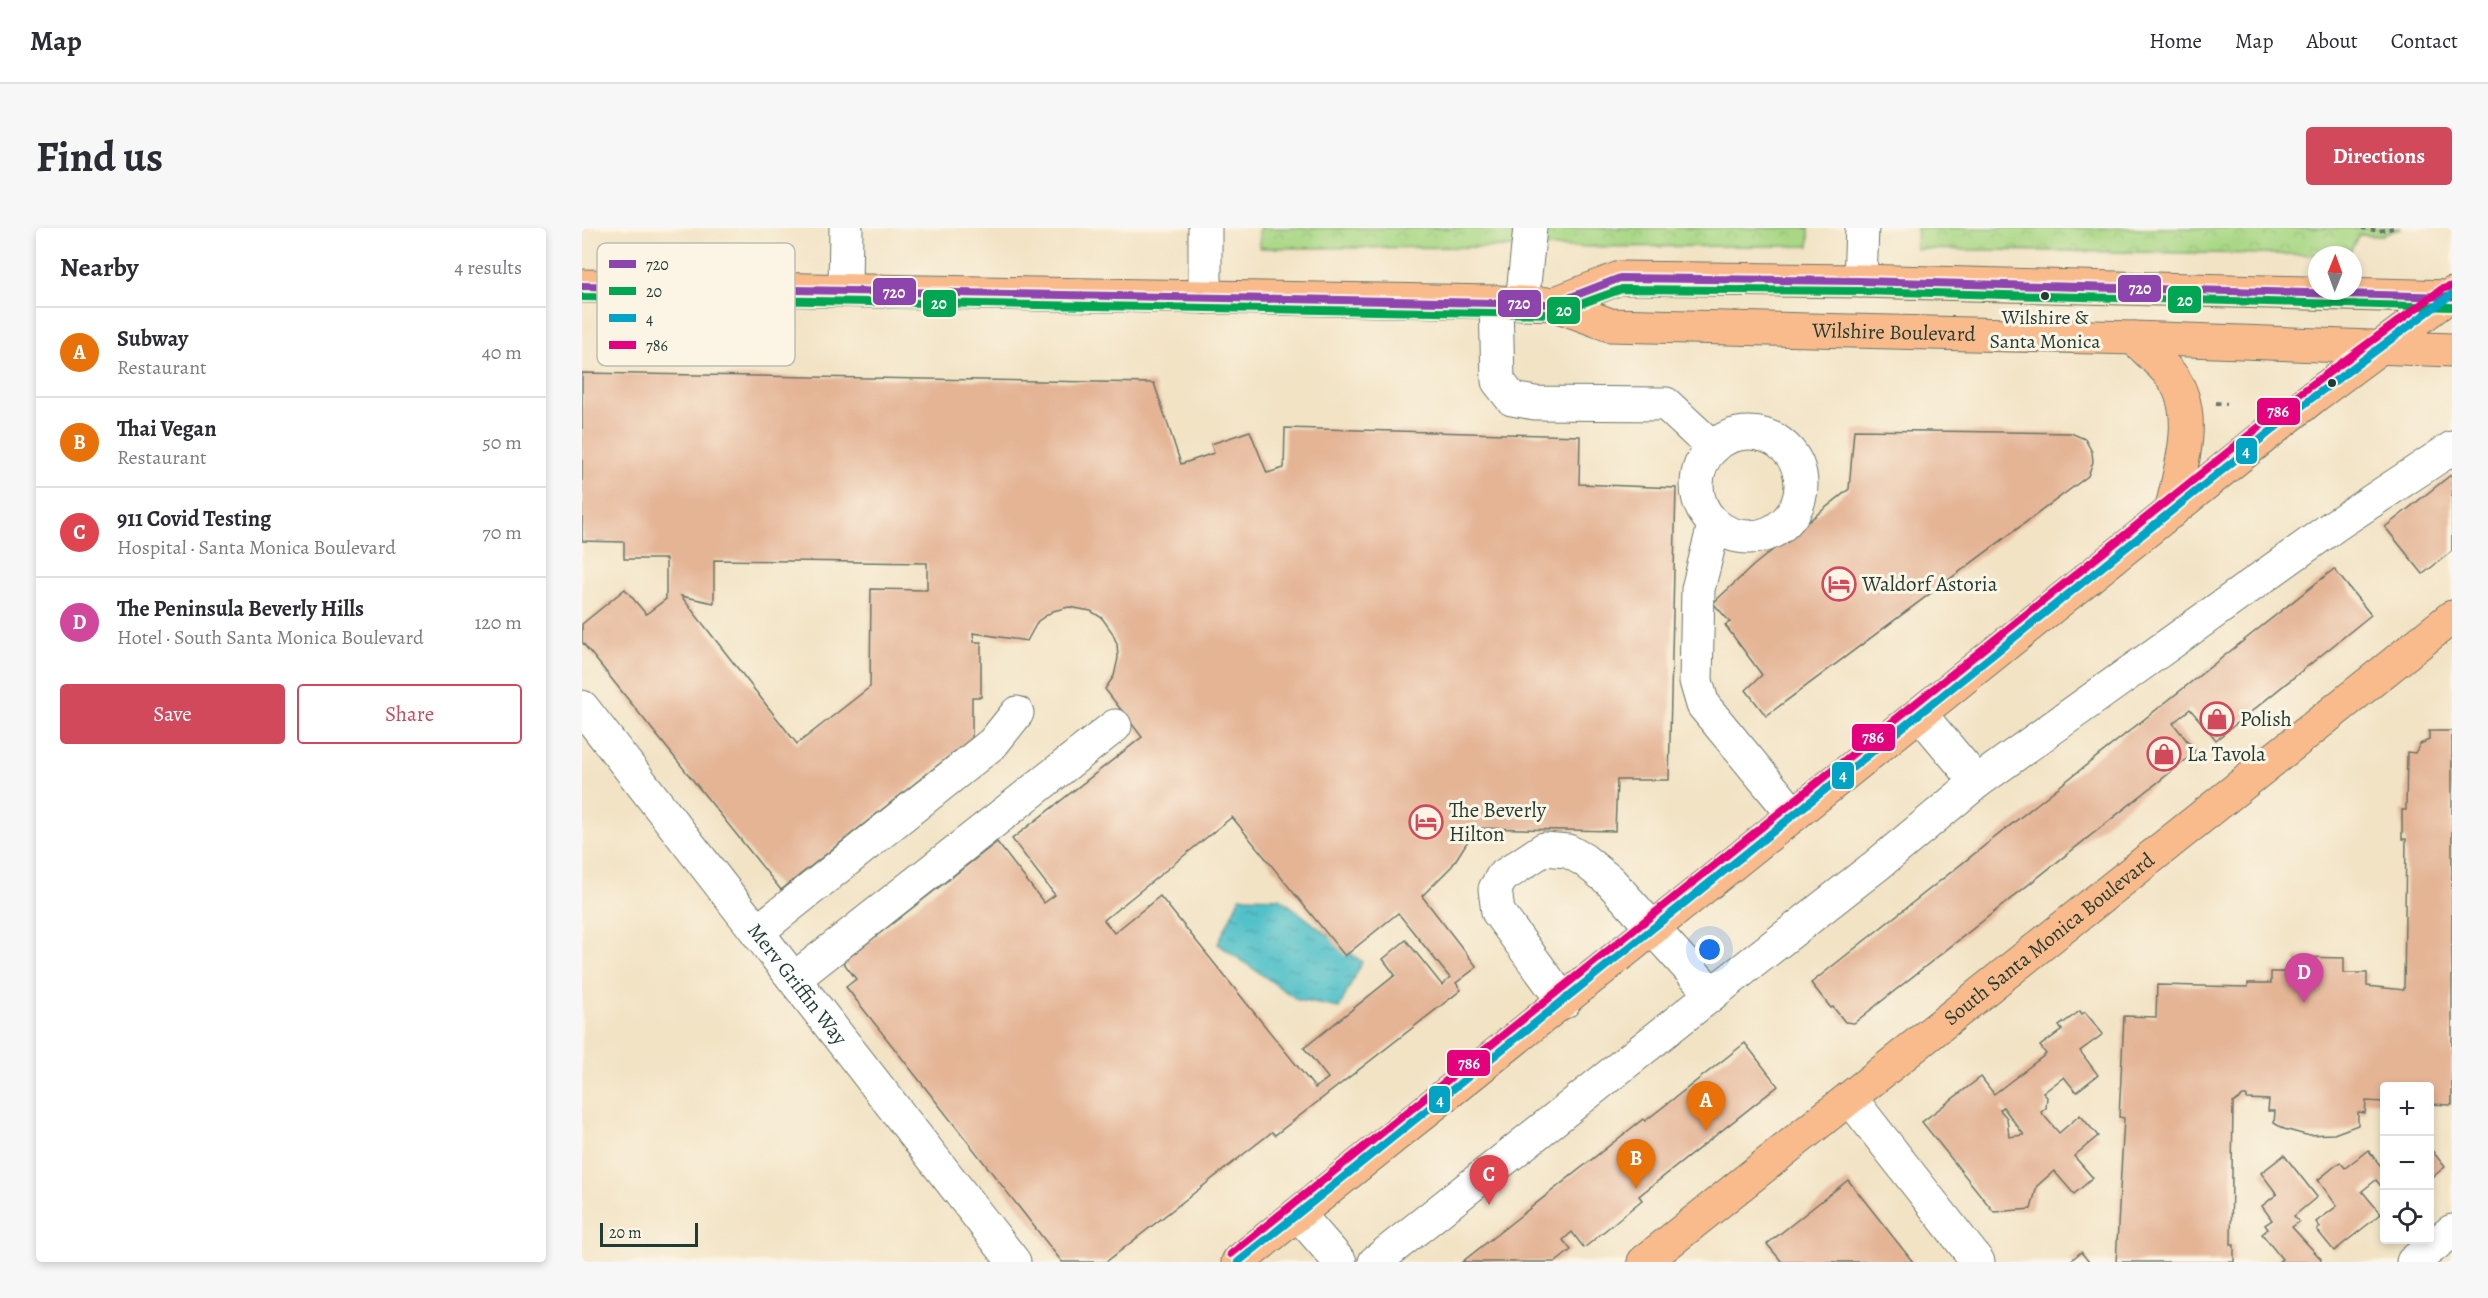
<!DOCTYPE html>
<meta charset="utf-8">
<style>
body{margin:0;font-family:Alegreya,serif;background:#f7f7f7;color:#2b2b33}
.controls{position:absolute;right:18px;bottom:18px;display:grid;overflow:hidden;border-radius:6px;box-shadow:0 3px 9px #0003}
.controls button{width:54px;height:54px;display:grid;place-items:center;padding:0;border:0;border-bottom:2px solid #e1e1e2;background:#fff;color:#2b2b33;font:30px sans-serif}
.compass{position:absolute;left:1726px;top:18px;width:54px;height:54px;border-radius:50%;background:#fff;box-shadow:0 3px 9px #0003;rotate:1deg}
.scale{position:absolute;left:18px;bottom:15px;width:98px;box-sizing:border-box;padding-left:6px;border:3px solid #1f3d34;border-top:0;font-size:16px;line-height:21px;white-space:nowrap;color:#1f3d34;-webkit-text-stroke:4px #fcf5e5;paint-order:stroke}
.you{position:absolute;left:1128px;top:722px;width:21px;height:21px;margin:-15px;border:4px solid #fff;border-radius:50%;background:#1a73e8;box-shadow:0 0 0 9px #1a73e833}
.badge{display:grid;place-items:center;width:39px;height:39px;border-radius:50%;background:#d1495b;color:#fff;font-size:20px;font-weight:700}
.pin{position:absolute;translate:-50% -50px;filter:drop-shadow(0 2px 3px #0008)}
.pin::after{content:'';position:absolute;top:32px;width:21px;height:18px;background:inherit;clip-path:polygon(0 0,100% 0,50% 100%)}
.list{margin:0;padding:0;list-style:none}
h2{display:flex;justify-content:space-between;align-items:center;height:78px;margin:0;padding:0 24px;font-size:26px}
h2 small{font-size:20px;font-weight:400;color:#7c7c81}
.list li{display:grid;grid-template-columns:39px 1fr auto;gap:18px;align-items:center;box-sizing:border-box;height:90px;padding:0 24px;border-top:2px solid #e1e1e2}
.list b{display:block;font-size:22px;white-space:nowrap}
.list p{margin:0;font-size:20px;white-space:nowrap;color:#7c7c81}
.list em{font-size:20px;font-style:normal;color:#7c7c81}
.actions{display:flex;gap:12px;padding:18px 24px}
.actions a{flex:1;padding:14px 0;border:2px solid #d1495b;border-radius:6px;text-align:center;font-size:21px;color:#d1495b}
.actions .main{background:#d1495b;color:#fff}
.icon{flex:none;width:33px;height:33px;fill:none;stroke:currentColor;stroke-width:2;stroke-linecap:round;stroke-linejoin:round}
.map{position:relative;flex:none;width:1870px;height:1034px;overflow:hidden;border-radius:6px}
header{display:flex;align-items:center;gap:36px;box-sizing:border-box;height:84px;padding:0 30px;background:#fff;border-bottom:2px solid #e1e1e2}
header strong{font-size:28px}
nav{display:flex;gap:33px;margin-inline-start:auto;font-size:21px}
.intro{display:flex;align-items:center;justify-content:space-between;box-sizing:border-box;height:144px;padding:0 36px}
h1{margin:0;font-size:42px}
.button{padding:15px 27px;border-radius:6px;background:#d1495b;color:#fff;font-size:21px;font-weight:700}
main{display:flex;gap:36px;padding:0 36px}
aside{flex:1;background:#fff;border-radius:6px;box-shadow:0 3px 9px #0003}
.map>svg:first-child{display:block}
</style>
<header>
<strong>Map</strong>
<nav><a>Home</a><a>Map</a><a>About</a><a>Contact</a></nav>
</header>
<div class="intro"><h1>Find us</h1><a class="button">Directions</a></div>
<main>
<aside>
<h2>Nearby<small>4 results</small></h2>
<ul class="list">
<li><span class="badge" style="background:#e8710a">A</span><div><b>Subway</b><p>Restaurant</p></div><em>40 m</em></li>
<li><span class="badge" style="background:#e8710a">B</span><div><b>Thai Vegan</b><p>Restaurant</p></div><em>50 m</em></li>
<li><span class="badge" style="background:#e0444e">C</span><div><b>911 Covid Testing</b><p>Hospital · Santa Monica Boulevard</p></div><em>70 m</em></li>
<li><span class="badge" style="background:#d1479c">D</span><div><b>The Peninsula Beverly Hills</b><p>Hotel · South Santa Monica Boulevard</p></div><em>120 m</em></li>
</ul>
<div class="actions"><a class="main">Save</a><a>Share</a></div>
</aside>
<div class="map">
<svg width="1870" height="1034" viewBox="0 0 1870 1034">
<defs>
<pattern id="park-crowns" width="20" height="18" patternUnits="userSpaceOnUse" patternTransform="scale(1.5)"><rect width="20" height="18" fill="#a9d785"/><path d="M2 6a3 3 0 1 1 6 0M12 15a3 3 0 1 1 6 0" fill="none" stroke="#91b973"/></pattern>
<pattern id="water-ripples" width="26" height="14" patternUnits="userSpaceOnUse" patternTransform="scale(1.5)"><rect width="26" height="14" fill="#53c1c9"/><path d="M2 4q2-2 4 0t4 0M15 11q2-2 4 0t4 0" fill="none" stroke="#449ea4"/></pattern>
</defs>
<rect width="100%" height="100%" fill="#fcf5e5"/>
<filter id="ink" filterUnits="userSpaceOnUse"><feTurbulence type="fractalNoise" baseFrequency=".0167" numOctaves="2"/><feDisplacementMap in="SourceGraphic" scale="12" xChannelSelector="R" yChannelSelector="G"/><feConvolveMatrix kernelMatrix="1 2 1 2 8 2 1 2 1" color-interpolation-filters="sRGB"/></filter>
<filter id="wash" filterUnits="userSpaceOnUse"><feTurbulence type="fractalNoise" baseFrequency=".008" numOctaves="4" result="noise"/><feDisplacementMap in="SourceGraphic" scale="24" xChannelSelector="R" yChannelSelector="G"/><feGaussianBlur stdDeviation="1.35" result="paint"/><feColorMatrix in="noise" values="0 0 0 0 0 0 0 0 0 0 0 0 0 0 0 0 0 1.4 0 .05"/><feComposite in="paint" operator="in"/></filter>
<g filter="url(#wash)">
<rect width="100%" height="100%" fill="#f2e3c5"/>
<g fill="url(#park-crowns)" stroke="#648a5c" stroke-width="1.5">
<polygon points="677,0 1227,0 1227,18 678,20"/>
<polygon points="1335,0 1820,0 1798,8 1777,7 1766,27 1334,21"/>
</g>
<polygon fill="url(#water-ripples)" stroke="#397f7e" stroke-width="1.5" points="658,669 698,670 780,734 757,780 716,772 636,716"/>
<g id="blocks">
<g fill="#e4b495" fill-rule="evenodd">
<path d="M0,145L572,155L599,236L632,225L629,216L668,203L685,245L702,240L703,200L998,208L997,256L1094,260L1087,552H1035L1033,603L894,600L870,638L840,668L895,739L874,755L879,762L693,907L690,904L524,1034H480L264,759L274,751L261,734L415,614L462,675L473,667L430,611L560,509L523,461L532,448L536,430L535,416L530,404L520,390L509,383L487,379L471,383L456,393L445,413L391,405L392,414H399V469H390V510L199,662L0,414V396L43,361L64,386L84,371V331H42V314L0,313ZM132,332L345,335V362L289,361L288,459L215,516L99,368L132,375ZM650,589L763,728L816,685L868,750L860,757L824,712L801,731L813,747L722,820L746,850L733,860L578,668L532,705L522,692Z"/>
<polygon points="1272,202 1489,205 1503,211 1510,224 1511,234 1506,248 1184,488 1164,462 1180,447 1143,397 1148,394 1131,375 1172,337 1267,261"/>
<polygon points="1870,246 1870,323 1841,346 1803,299"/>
<polygon points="1752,341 1789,387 1634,512 1608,481 1591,495 1614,524 1272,795 1263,794 1251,779 1249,780 1229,755"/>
<polygon points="1847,503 1870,503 1870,877 1848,876 1848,858 1802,858 1802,874 1784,873 1783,885 1776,884 1776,897 1752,906 1724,907 1702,901 1692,895 1693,883 1686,883 1687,872 1665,871 1665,868 1661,868 1651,875 1649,1017 1652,1017 1652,1034 1534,1034 1542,890 1537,889 1542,788 1574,789 1575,757 1666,759 1666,755 1689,755 1689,744 1713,744 1714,729 1762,730 1762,745 1785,745 1785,758 1822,762 1824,611 1820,611 1820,582 1824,582 1825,524 1833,525 1838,516 1847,512"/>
<path d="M1498,783L1500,786L1503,784L1521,806L1498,823L1516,847L1494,864L1482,849L1461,865L1465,869L1464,880L1459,884L1477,905L1498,887L1516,908L1492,928L1511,950L1492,966L1472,943L1455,958L1449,981L1412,984L1340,894L1399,849L1412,866L1464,826L1458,818L1480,802L1477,798ZM1421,879L1442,907L1427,909L1425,890L1418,882Z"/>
<polygon points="1163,815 1196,858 1057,968 1060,972 1002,1020 990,1004 981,1012 989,1022 974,1034 880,1034 1061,891 1063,893"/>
<polygon points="1848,920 1863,939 1848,951"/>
<polygon points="1786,922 1802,942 1802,962 1794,952 1780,963 1799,986 1752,1023 1735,1002 1738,999 1734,994 1755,978 1736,952 1758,934 1763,940"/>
<polygon points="1702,927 1735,969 1712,988 1717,994 1710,999 1739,1031 1738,1034 1696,1034 1700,1031 1680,1006 1686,1001 1683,997 1690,992 1680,978 1695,966 1679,945"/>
<polygon points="1266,952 1331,1034 1200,1034 1185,1016"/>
<polygon points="1499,1024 1507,1034 1487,1034"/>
</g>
</g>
</g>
<g filter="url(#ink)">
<use href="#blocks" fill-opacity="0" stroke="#697767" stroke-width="1.5"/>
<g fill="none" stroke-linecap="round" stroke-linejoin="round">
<defs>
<g id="minor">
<polyline points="1278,53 1280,0"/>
<polyline points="263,61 264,0"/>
<polyline points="623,69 623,0"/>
<polyline points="914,74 916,153 930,171 953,175 1084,176 1131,220"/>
<polyline points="940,75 948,0"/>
<circle cx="1167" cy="257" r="52"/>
<polyline points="1132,297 1116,361 1114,453 1121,477 1212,587"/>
<path id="s1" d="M0,479L432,1034"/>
<polyline points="1338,486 1395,554"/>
<polyline points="175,704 411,515 435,485"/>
<polyline points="212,751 533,498"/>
<polyline points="982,774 916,684 913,661 920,649 962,621 986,623 1002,632 1028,653 1130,766 1295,637 1395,554 1752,298 1870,220"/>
<polyline points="1268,870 1396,1034"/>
<polyline points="716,986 758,1034"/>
<polyline points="793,1034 1130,766"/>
<polyline points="1831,1034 1870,1003"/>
</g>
<g id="major">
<path id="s2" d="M0,58L914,74L971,76L1028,97L1552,110L1870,122"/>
<polyline points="971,76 1038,50 1278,53 1870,69"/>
<path d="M1552,110C1564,122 1577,133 1588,146C1619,184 1598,241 1589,284"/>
<polyline points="656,1034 1730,170 1870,66"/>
<path id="s3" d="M1062,1034L1870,389"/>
</g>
</defs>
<use href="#minor" stroke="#697767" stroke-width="35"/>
<use href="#major" stroke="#697767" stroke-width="35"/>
<g stroke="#697767" stroke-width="4" stroke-dasharray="4.5 4.5" stroke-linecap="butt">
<polyline points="1780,0 1797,3 1811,0"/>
<polyline points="1634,175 1645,176"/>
</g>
<use href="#minor" stroke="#fff" stroke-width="33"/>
<use href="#major" stroke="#fabb8c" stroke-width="33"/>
<defs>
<polyline id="bus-1" points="0,58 971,76 1038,50 1278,53 1870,69"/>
<polyline id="bus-2" points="0,69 971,86 1040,61 1278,63 1870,79"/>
<polyline id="bus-3" points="656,1034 1730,170 1870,66"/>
<polyline id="bus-4" points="649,1026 1723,162 1860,61 1870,58"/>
</defs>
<use href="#bus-1" stroke="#fcf5e5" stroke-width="12"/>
<use href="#bus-2" stroke="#fcf5e5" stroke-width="12"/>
<use href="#bus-3" stroke="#fcf5e5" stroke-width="12"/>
<use href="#bus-4" stroke="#fcf5e5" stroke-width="12"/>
<use href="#bus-1" stroke="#8e44ad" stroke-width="8"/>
<use href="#bus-2" stroke="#00a651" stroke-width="8"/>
<use href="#bus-3" stroke="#02a4c6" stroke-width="8"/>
<use href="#bus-4" stroke="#e5007d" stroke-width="8"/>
</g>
</g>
<defs>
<symbol id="hotel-ring" viewBox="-11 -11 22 22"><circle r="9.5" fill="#fcf5e5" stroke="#d1495b" stroke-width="1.5"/><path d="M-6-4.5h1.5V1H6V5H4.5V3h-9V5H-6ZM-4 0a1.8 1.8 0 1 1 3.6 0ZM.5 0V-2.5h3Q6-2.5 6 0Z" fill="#d1495b"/></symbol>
<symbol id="shop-ring" viewBox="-11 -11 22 22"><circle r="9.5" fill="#fcf5e5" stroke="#d1495b" stroke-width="1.5"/><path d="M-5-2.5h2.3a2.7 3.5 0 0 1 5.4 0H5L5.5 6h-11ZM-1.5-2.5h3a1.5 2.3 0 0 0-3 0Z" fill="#d1495b"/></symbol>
</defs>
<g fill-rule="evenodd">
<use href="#hotel-ring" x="1238" y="337" width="38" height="38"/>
<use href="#shop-ring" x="1616" y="472" width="38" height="38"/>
<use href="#shop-ring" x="1563" y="507" width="38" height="38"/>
<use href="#hotel-ring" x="825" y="575" width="38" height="38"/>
</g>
<g fill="#1f3d34" stroke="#fcf5e5" stroke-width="2">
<circle cx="1463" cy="68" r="5"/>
<circle cx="1750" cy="155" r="5"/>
</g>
<g text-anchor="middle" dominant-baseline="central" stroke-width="6" stroke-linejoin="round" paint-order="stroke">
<g font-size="20" fill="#1f3d34" stroke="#fcf5e5">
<text x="1463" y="89">Wilshire &amp;<tspan x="1463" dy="24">Santa Monica</tspan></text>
</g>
<g font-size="21" fill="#1f3d34" stroke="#fcf5e5">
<text stroke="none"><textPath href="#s2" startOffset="1316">Wilshire Boulevard</textPath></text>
<text stroke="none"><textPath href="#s3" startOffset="518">South Santa Monica Boulevard</textPath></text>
<text stroke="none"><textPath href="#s1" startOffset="351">Merv Griffin Way</textPath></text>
</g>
<g font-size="21" fill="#1f3d34" stroke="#fcf5e5" text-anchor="start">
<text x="1280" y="356">Waldorf Astoria</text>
<text x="1658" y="491">Polish</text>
<text x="1605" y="526">La Tavola</text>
<text x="867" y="582">The Beverly<tspan x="867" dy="24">Hilton</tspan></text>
</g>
</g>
<rect x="15" y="15" width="198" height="123" rx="9" fill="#fcf5e5" stroke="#babeb0" stroke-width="1.5"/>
<rect x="27" y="32" width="27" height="8" fill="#8e44ad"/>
<rect x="27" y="59" width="27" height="8" fill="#00a651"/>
<rect x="27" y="86" width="27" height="8" fill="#02a4c6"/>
<rect x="27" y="113" width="27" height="8" fill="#e5007d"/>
<g font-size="16" fill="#1f3d34">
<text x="64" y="42">720</text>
<text x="64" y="69">20</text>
<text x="64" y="96">4</text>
<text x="64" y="123">786</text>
</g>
<g stroke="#fcf5e5" stroke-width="2">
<rect x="1535" y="46" width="45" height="29" rx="6" fill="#8e44ad"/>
<rect x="290" y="49" width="45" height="29" rx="6" fill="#8e44ad"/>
<rect x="1585" y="57" width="35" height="29" rx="6" fill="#00a651"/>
<rect x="340" y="61" width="35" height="29" rx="6" fill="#00a651"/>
<rect x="915" y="61" width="45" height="29" rx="6" fill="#8e44ad"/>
<rect x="964" y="68" width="35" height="29" rx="6" fill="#00a651"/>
<rect x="1674" y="169" width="45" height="29" rx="6" fill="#e5007d"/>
<rect x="1653" y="209" width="23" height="28" rx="6" fill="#02a4c6"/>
<rect x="1269" y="495" width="45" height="29" rx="6" fill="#e5007d"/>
<rect x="1249" y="533" width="24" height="29" rx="6" fill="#02a4c6"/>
<rect x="864" y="821" width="45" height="28" rx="6" fill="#e5007d"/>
<rect x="846" y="857" width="23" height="29" rx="6" fill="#02a4c6"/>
</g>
<g font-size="16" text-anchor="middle" font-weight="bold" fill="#fff">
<text x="1558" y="66">720</text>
<text x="312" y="70">720</text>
<text x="1603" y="78">20</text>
<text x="357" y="81">20</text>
<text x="937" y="81">720</text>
<text x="982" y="88">20</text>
<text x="1696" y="189">786</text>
<text x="1664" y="229">4</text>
<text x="1291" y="515">786</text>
<text x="1261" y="553">4</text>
<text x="887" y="841">786</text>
<text x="858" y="878">4</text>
</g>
</svg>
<div class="controls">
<button>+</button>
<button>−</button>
<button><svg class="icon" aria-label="locate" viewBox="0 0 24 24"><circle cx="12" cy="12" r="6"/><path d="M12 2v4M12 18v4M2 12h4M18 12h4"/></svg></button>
</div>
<svg class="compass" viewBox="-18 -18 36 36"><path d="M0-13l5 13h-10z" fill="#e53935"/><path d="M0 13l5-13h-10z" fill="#7c7c81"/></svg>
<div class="scale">20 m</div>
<div class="you"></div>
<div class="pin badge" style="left:1124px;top:903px;background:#e8710a">A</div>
<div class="pin badge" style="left:1054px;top:961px;background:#e8710a">B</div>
<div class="pin badge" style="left:907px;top:977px;background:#e0444e">C</div>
<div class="pin badge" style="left:1722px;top:775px;background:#d1479c">D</div>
</div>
</main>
